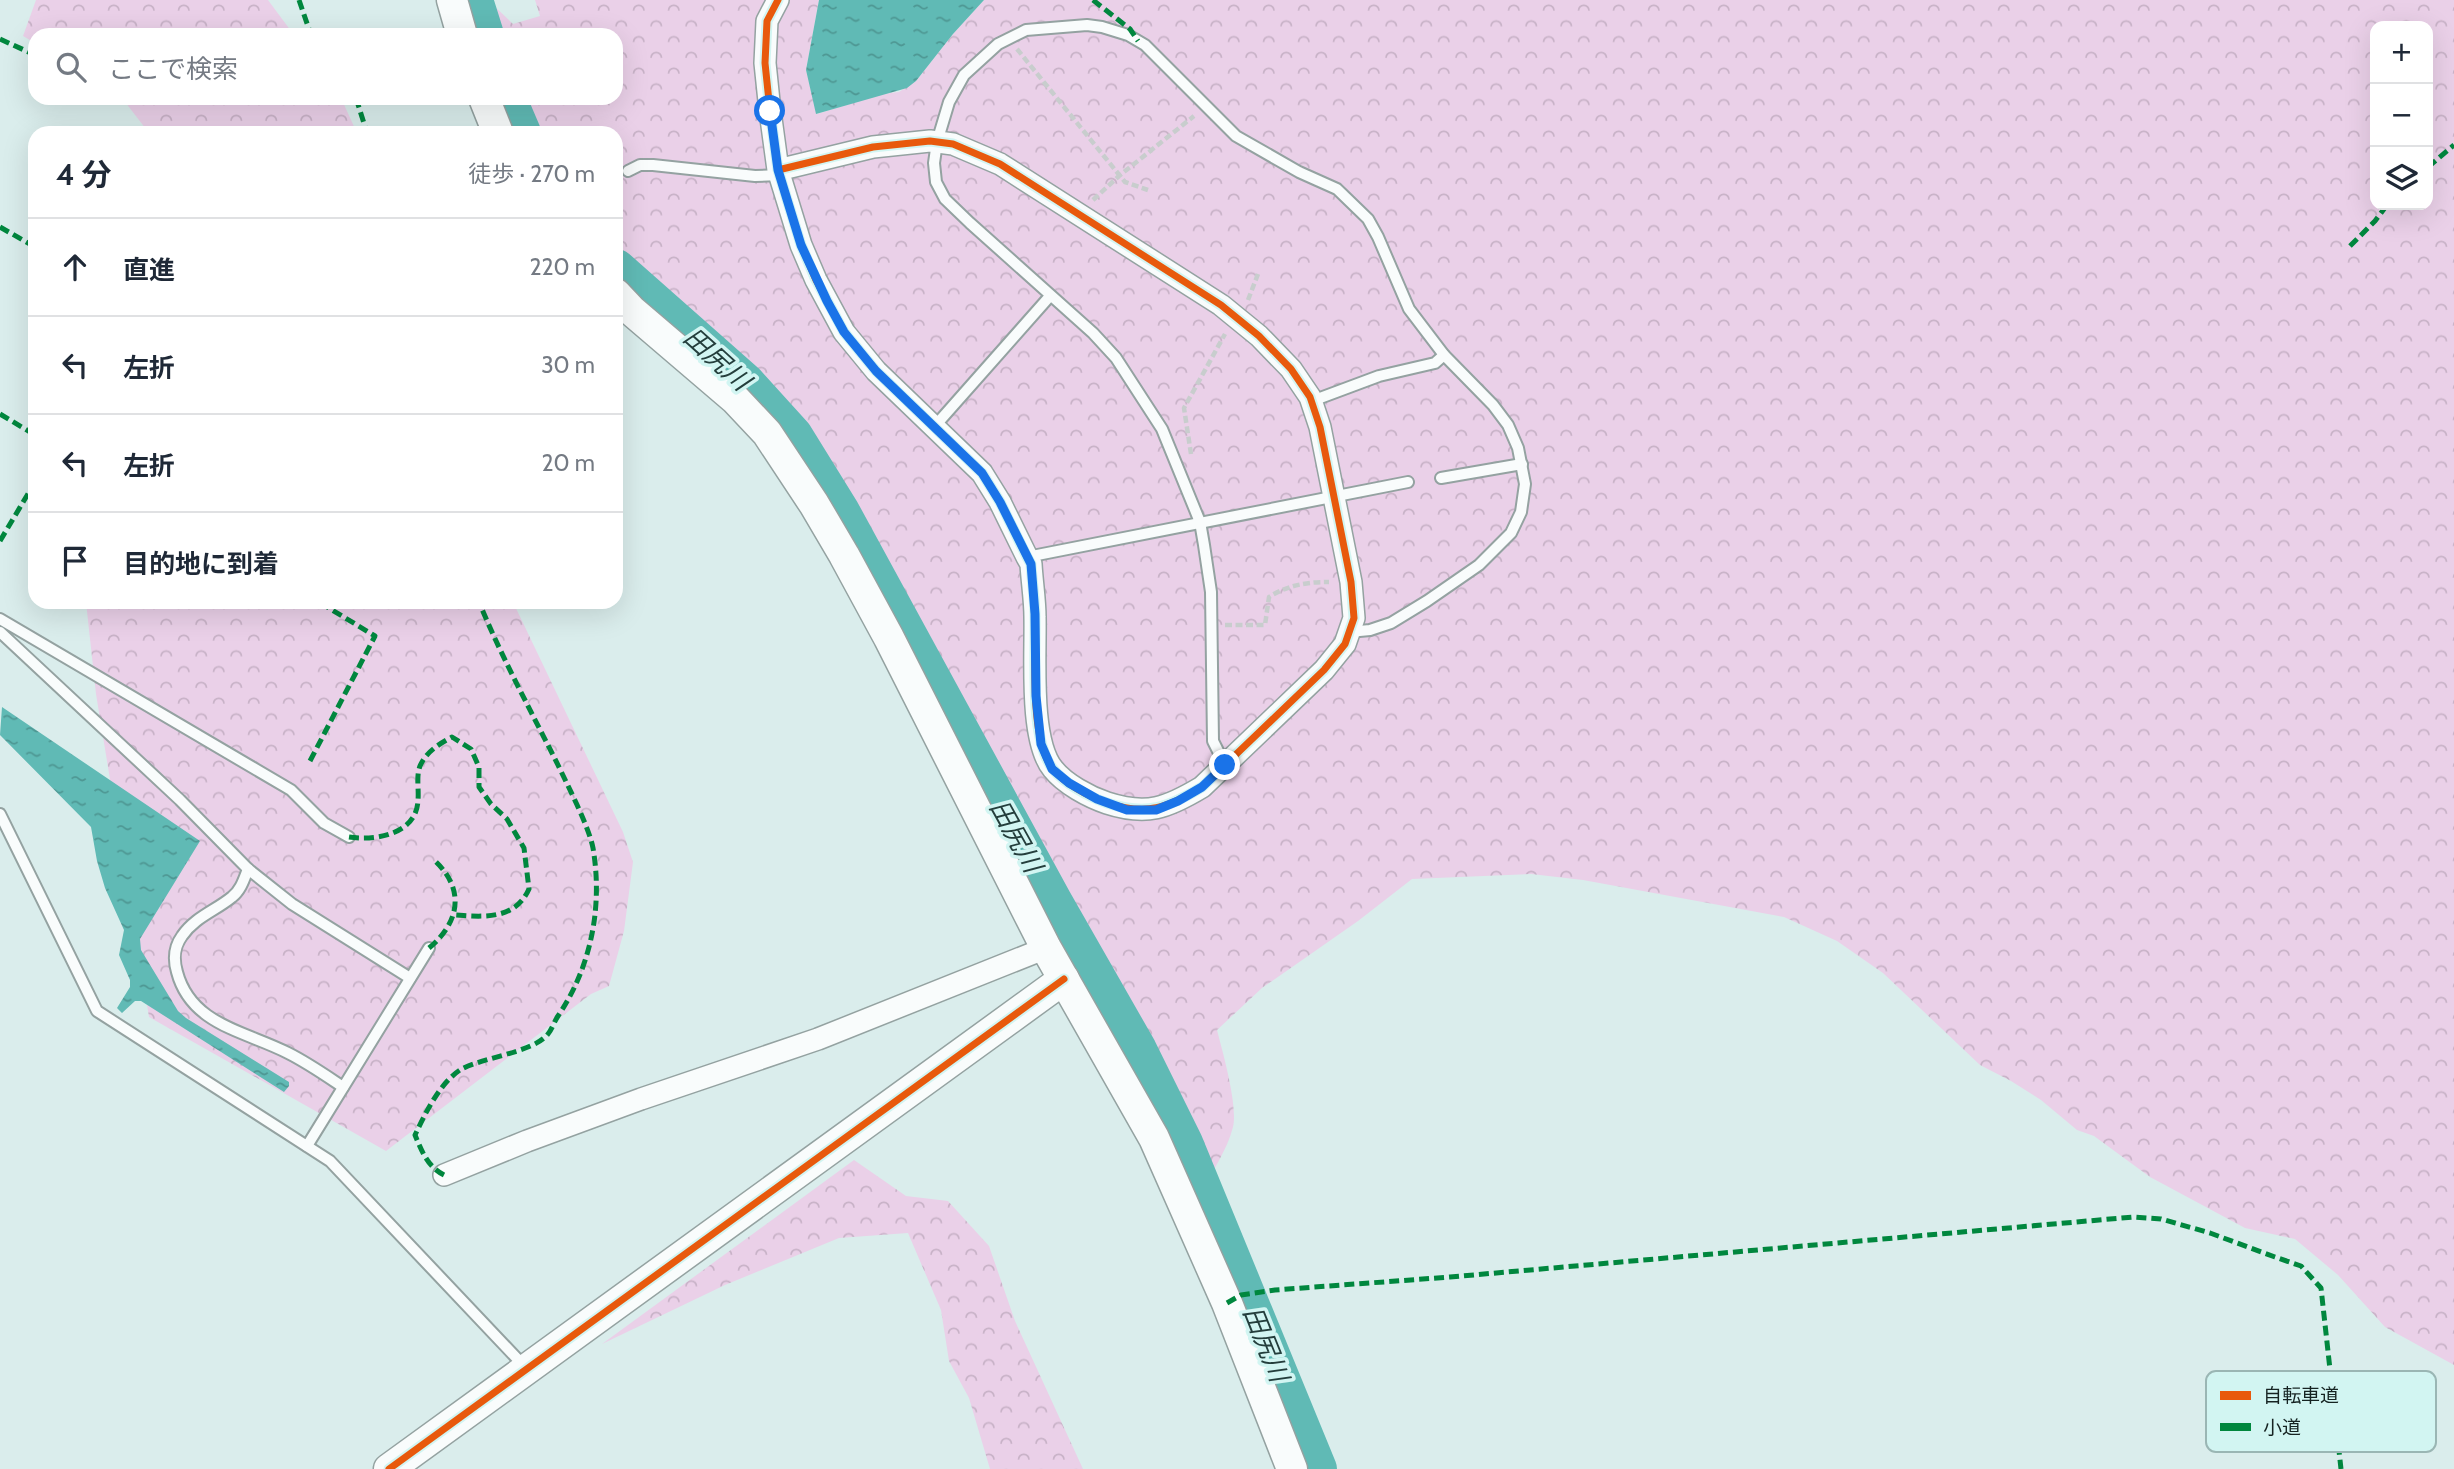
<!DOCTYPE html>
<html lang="ja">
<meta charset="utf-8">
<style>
body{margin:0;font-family:Cabin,"Noto Sans JP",sans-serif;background:#f2f2f3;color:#1f2937}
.controls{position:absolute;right:21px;top:21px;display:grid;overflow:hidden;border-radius:14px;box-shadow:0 7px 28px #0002}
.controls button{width:63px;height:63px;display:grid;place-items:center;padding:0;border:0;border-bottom:2px solid #e0e1e3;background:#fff;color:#1f2937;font:35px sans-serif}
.stop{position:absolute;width:21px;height:21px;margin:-16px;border:5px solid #1a73e8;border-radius:50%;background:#fff}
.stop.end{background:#1a73e8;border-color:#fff;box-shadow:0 2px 7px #0008}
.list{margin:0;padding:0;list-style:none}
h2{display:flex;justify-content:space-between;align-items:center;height:91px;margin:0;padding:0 28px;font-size:30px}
h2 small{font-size:23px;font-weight:400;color:#747a83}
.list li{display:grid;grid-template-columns:46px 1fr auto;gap:21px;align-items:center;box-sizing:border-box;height:98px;padding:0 28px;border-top:2px solid #e0e1e3}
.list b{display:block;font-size:26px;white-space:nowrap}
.list em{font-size:23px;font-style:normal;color:#747a83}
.icon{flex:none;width:38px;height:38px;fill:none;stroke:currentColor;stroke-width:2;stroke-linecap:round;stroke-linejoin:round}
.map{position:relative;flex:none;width:2454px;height:1469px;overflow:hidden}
.search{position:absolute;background:#fff;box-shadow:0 7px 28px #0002;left:28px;top:28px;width:595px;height:77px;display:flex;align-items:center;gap:18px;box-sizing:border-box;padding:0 24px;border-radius:21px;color:#747a83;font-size:26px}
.panel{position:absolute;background:#fff;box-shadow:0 7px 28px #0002;left:28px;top:126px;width:595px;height:483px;border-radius:21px}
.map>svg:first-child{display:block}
</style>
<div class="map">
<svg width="2454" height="1469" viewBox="0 0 2454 1469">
<defs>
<pattern id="forest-crowns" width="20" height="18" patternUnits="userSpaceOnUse" patternTransform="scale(1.75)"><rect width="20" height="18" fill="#ead0e8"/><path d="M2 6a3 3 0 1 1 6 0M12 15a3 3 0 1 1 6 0" fill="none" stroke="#c8b2c7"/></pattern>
<pattern id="water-ripples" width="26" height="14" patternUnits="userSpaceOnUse" patternTransform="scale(1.75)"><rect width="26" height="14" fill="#60bab5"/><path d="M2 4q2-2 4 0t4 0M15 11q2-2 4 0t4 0" fill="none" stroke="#4e9793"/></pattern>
</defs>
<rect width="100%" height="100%" fill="#daedec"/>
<g fill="url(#forest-crowns)" fill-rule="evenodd">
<polygon points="36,0 268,0 294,35 35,35 35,43 23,36"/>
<path d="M465,0H488L513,24L540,16L535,0H819L806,70L817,114L882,94L899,92L916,81L953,34L984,0H2454V1365L2385,1327L2338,1275L2295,1239L2245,1228L2150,1177L2094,1136L2077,1130L2041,1100L2011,1081L1980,1065L1883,973L1837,941L1784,917L1583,880L1531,874L1412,879L1358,921L1262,988L1217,1030C1223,1053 1238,1106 1233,1127C1227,1151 1210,1175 1198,1196L1113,1022L851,543L728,374L616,278V133H513L496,98H616V35H476ZM2375,26H2428V205H2375Z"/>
<polygon points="122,98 341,98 357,133 149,133"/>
<polygon points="86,602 513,602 623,832 633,862 624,931 609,986 591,994 386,1151 149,1017 96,694"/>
<polygon points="854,1160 906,1196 948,1201 989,1246 1015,1321 1083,1469 990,1469 969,1398 949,1361 941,1310 908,1233 839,1238 725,1285 602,1344"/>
</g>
<g fill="url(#water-ripples)">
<polygon points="819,0 984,0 953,34 916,81 907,88 816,114 806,70"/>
<polygon points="2,707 200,841 140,939 141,950 178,1011 186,1018 289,1082 289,1086 284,1092 141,1001 135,1001 122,1013 117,1008 130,987 130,980 119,955 124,930 105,888 97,861 91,827 0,735"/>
</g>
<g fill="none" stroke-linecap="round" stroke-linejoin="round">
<g stroke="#60bab5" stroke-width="40">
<polyline points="473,0 484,35"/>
<polyline points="506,98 521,133"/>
<polyline points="616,269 745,383 793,436 840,512 1052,901 1137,1050 1183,1143 1317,1469"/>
</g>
<defs>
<g id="lane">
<polyline points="628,171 640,165 653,165 755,176 780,175"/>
<polyline points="1312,401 1379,376 1435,363 1444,355"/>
<polyline points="935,426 1050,296"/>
<polyline points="1441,478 1522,464"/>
<polyline points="1027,557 1408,482"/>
<polyline points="0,619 291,790 324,823 349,837"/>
<polyline points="0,632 180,800 248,869 292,904 410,978"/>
<polyline points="1225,765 1213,741 1211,592 1204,545 1200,522 1162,429 1116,358 1093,333 970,223 945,199 936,182 934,163 937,142 949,102 964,75 998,44 1026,30 1087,25 1102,27 1128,35 1145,45 1236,136 1299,172 1337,189 1368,219 1378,237 1409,309 1444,355 1493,405 1508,425 1518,448 1525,484 1521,512 1511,533 1479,565 1427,601 1391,623 1370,630 1349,632"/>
<polyline points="0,814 97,1011 330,1161 525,1367"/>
<path d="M248,869C244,879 241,890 232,897C215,911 195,917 182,936C174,947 173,958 177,972C191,1025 245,1031 288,1053C308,1063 325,1075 343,1087"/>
<polyline points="307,1146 429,948"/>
</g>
<g id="street">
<path d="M778,170L873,147L930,141L953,144L1000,164L1221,305L1259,336L1291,369L1310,397L1320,427L1351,582L1354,618L1345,644L1324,670L1202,787C1167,808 1147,816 1107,803C1089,797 1065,784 1053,769C1029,740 1036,655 1035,617C1035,600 1032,582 1031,564L1027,557L1000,502L982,473L876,371L844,332L816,280L801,245L778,170L770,111L765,63L767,21L778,0"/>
<polyline points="444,1175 527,1141 641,1099 818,1039 1046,948"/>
</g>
<g id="secondary">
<polyline points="452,0 462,35"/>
<polyline points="484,98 498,133"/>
<polyline points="616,294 632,311 735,399 767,433 814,504 844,555 889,638 1046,948 1154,1138 1227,1303 1292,1469"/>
<polyline points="389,1469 1064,979"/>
</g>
</defs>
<use href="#lane" stroke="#94a2a1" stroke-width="14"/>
<use href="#street" stroke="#94a2a1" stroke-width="24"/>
<use href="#secondary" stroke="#94a2a1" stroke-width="33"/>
<g stroke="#c8cdcd" stroke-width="4.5" stroke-dasharray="7 3.5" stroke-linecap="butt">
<polyline points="1017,49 1125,182 1148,190"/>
<polyline points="1093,200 1119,176 1194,116"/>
<polyline points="1248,300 1258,274"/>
<polyline points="1191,454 1184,408 1225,334"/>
<path d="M1225,625H1265L1269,597C1288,585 1307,582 1329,582"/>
</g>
<use href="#lane" stroke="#f9fcfc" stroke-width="10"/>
<use href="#street" stroke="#f9fcfc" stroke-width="21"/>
<use href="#secondary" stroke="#f9fcfc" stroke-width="30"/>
<g stroke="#00873e" stroke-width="5" stroke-dasharray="10 5" stroke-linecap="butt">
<polyline points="299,0 311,35"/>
<polyline points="1093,0 1130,29 1138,41"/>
<polyline points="0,39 35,55"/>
<polyline points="356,98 367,133"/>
<polyline points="2428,167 2454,145"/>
<polyline points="0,227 35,247"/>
<polyline points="2350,246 2375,221 2387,205"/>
<polyline points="0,414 35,435"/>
<polyline points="0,541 35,482"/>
<polyline points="310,761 375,636 319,602"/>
<path d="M349,837C376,841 417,834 418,800C419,789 416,776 420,766C426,752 439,744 452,737L471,749L479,767V787L491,804L507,819L524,848L529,889C515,920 484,917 455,915"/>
<path d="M429,948C459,923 466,890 435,861"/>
<path d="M444,1175C428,1167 422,1152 415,1135C425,1114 439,1084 460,1070C482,1057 533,1053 548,1034C552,1029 554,1022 558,1016C591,967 603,907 593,848C589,827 568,786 558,765C531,711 502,658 479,602"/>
<polyline points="1227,1303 1241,1295 1275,1290 1450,1277 2133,1217 2161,1219 2210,1233 2275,1257 2301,1266 2321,1288 2341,1469"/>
</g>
<defs>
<g id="cycleway">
<path d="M778,170L873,147L930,141L953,144L1000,164L1221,305L1259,336L1291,369L1310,397L1320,427L1351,582L1354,618L1345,644L1324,670L1202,787C1167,808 1147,816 1107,803C1089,797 1065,784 1053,769C1029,740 1036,655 1035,617C1035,600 1032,582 1031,564L1027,557L1000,502L982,473L876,371L844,332L816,280L801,245L778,170L770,111L765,63L767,21L778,0"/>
<polyline points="389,1469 1064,979"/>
</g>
</defs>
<use href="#cycleway" stroke="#d2f5f2" stroke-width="11"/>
<use href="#cycleway" stroke="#e8590c" stroke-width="7"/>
</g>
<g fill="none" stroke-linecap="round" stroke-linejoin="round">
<polyline stroke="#1a73e8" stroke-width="9" points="770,111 778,170 801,245 827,301 844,332 876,371 982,473 1000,502 1031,564 1035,614 1036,696 1041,744 1052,769 1069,783 1097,799 1127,810 1156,810 1178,801 1202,787 1225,765"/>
</g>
<g text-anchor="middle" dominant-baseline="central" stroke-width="7" stroke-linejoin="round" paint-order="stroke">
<g font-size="26" font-style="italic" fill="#243e3c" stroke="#d2f5f2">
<text transform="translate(717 359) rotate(42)">田尻川</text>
<text transform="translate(1016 836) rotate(61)">田尻川</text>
<text transform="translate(1266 1344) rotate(68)">田尻川</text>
</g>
</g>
<rect x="2206" y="1371" width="230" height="81" rx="10" fill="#d2f5f2" stroke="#9ab6b4" stroke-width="2"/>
<rect x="2220" y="1391" width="31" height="9" fill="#e8590c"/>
<rect x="2220" y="1423" width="31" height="8" fill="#00873e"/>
<g font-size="19" fill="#162322">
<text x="2263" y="1402">自転車道</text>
<text x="2263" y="1434">小道</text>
</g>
</svg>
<div class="controls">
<button>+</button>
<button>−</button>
<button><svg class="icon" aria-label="layers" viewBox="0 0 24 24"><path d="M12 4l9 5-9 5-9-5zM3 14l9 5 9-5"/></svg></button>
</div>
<div class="stop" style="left:770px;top:111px"></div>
<div class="stop end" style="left:1225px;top:765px"></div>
<div class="search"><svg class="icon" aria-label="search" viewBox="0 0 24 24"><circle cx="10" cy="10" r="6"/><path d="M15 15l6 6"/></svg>ここで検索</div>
<section class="panel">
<h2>4 分<small>徒歩 · 270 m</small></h2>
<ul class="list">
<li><svg class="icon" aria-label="ahead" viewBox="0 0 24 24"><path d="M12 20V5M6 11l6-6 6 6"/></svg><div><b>直進</b></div><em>220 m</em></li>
<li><svg class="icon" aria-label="left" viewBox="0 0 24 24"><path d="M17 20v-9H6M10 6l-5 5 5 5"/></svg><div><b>左折</b></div><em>30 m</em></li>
<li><svg class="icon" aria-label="left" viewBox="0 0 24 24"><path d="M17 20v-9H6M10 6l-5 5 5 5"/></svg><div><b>左折</b></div><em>20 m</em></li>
<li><svg class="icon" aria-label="arrive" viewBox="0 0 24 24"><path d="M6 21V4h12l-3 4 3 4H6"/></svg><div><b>目的地に到着</b></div></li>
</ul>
</section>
</div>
